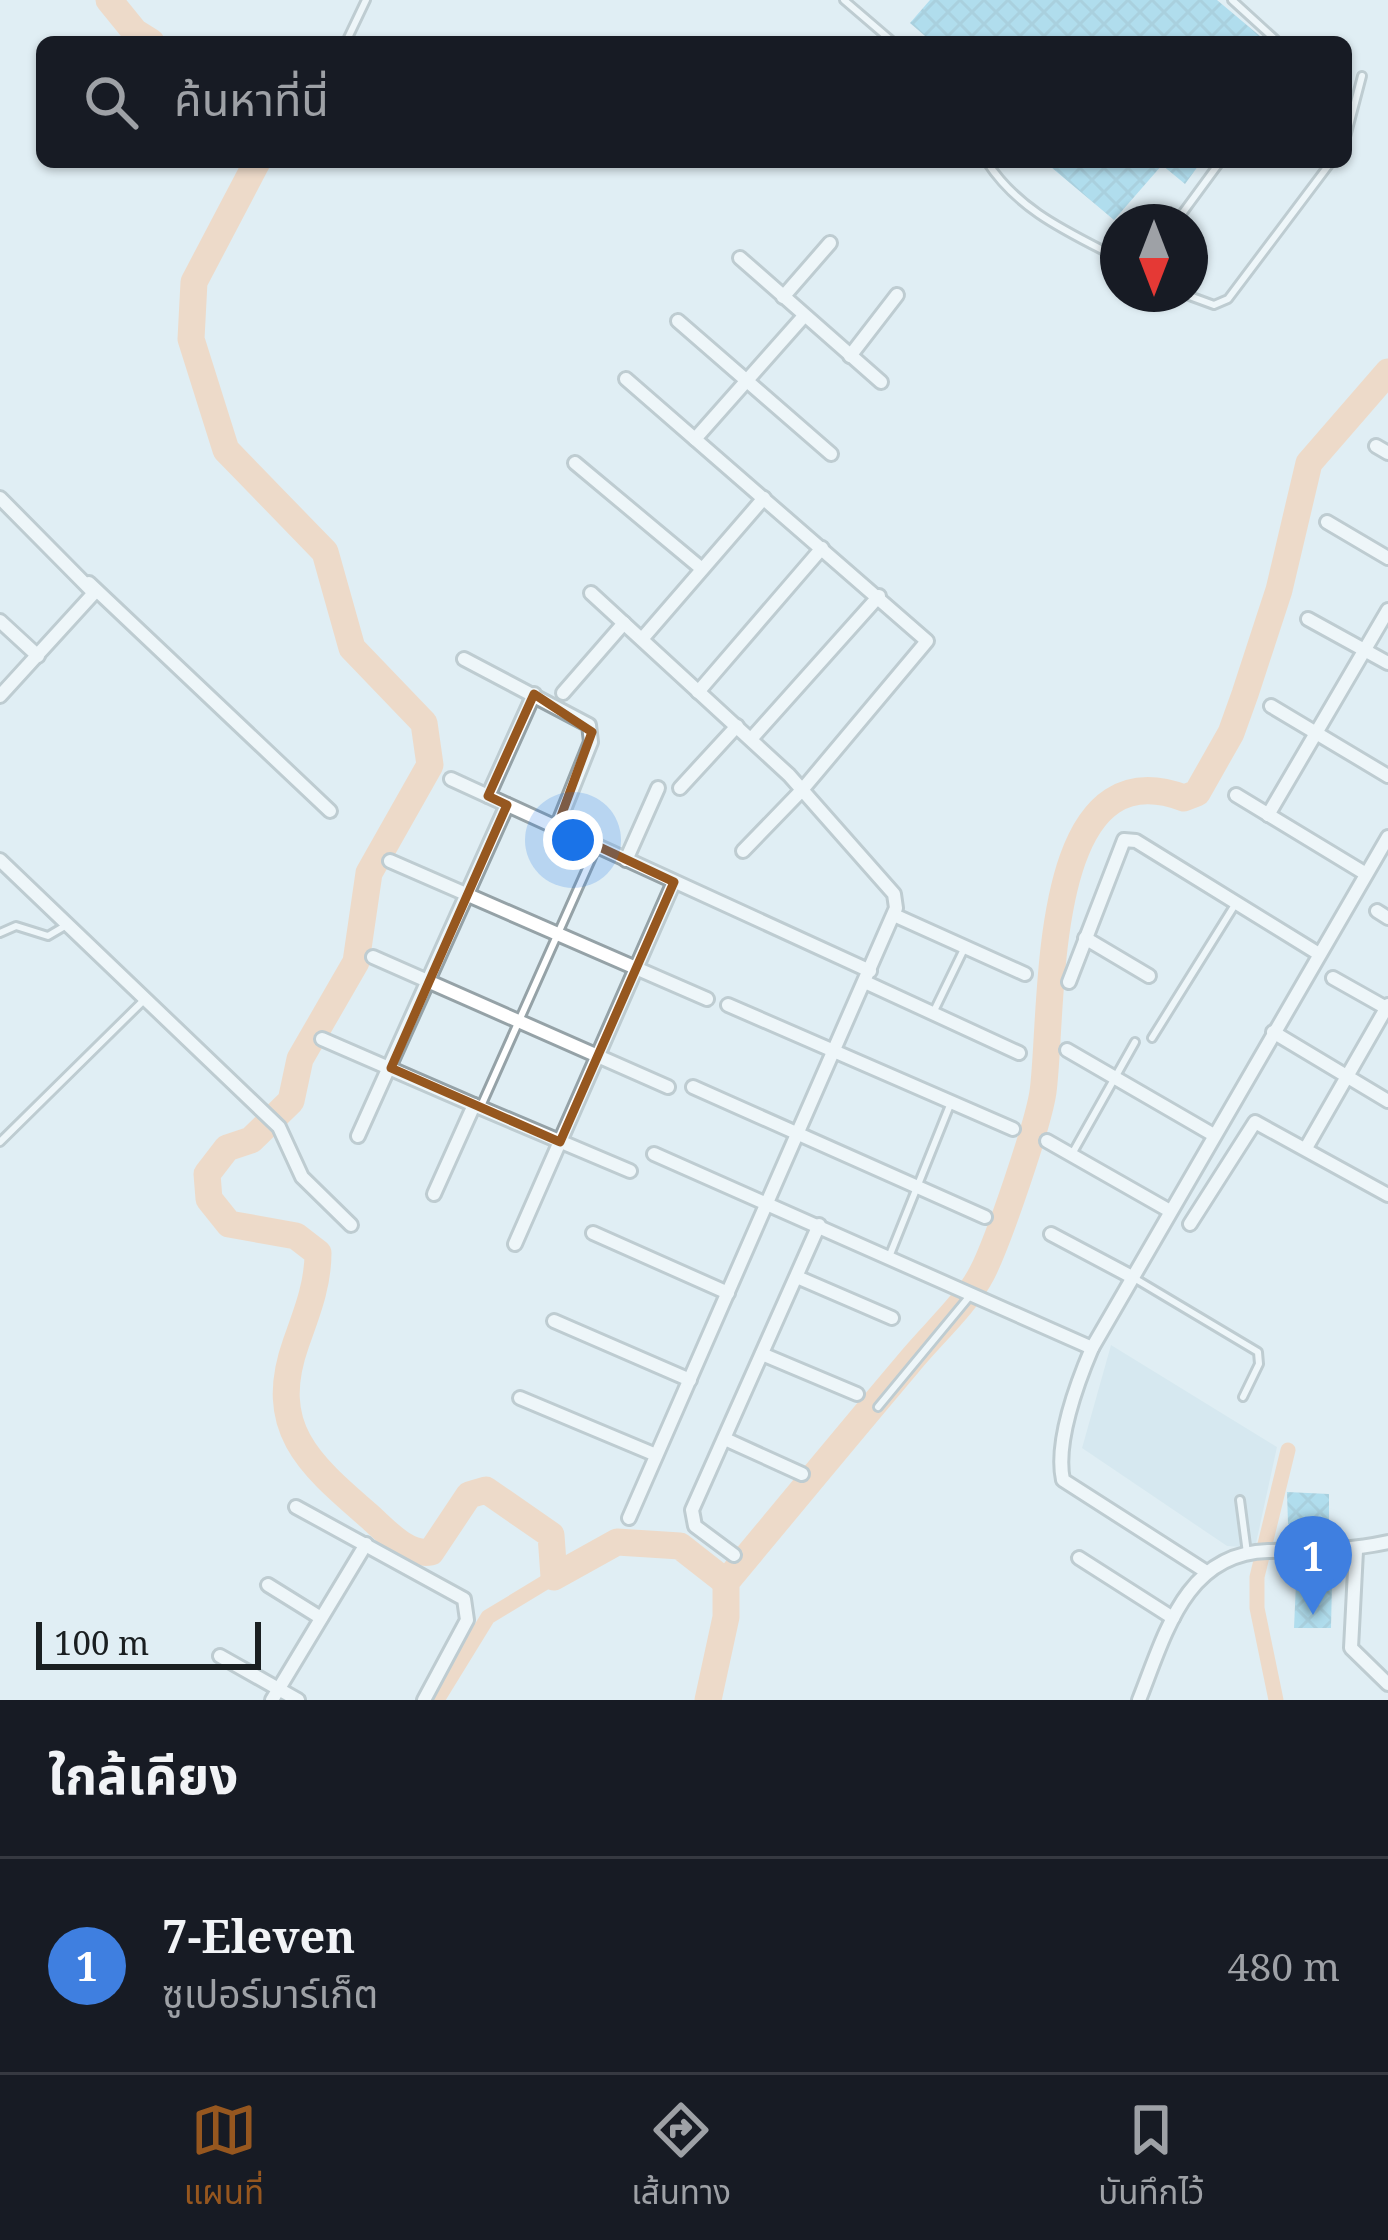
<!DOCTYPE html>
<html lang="th">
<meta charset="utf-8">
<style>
body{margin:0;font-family:"Noto Serif","Noto Sans Thai",serif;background:#242831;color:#f1f3f6}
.compass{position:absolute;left:1100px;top:204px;width:108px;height:108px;border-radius:50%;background:#171b24;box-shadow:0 3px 9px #0004;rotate:180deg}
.scale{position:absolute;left:36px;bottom:30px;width:225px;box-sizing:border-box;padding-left:12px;border:6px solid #1a1f21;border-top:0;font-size:33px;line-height:42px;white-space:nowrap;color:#1a1f21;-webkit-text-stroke:9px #e0eef4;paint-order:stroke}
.you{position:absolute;left:573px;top:840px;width:42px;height:42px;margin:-30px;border:9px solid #fff;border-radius:50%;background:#1a73e8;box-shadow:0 0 0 18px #1a73e833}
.badge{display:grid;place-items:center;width:78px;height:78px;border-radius:50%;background:#96571f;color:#fff;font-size:39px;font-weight:700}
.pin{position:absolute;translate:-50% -99px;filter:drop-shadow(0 3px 6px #0008)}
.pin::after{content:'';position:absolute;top:63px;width:42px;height:36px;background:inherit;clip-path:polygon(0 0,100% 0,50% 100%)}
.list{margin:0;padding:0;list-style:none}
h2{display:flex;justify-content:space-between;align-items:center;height:156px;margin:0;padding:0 48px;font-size:51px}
h2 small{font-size:39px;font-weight:400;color:#9ea1a6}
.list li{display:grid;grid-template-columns:78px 1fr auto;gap:36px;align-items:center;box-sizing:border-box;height:216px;padding:0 48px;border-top:3px solid #363941}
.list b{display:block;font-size:45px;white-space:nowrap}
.list p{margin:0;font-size:39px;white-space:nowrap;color:#9ea1a6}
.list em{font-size:39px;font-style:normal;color:#9ea1a6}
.icon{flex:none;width:66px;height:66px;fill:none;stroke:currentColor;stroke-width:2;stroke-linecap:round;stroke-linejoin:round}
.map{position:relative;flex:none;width:1388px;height:1700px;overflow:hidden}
.search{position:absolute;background:#171b24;box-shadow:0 3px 9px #0004;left:36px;right:36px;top:36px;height:132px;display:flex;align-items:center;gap:30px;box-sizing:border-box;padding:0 42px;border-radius:18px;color:#9ea1a6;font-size:45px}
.sheet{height:372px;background:#171b24}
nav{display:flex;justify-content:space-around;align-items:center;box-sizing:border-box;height:168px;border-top:3px solid #363941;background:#171b24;font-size:33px;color:#9ea1a6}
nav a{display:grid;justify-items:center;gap:6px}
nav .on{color:#96571f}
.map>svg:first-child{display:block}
</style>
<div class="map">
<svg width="1388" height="1700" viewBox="0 0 1388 1700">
<defs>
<pattern id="building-cross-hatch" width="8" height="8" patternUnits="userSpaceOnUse" patternTransform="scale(3)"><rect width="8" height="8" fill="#77c7e4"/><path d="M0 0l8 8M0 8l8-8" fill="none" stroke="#66aac3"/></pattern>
</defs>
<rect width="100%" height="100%" fill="#e0eef4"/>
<polygon fill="#cbe1ea" points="1111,1345 1277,1447 1255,1548 1227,1546 1082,1448"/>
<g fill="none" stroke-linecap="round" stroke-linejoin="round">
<g stroke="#fdc296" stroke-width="15">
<polyline points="437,1700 488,1617 554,1577"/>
<polyline points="1276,1700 1257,1608 1257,1577 1288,1450"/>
</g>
<g stroke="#fdc296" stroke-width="27">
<polyline points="109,0 135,32 151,42"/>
<path d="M257,162L194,282L191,339L226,450L325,552L352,648L424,723L430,765L369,873L356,962L300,1059L291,1101L251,1140L227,1148L207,1174L209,1199L229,1224L296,1236L318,1253C318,1285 307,1312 296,1343C266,1428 309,1464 369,1516C386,1531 407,1556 431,1552L469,1495L486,1490L551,1535L554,1577L617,1542L680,1546L726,1582"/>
<path d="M708,1700L726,1617V1582C786,1510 846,1437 907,1365C930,1336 965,1306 982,1273C998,1242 1038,1125 1043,1092C1054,1011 1038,743 1184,798L1197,793L1231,733L1245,694L1279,590L1309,463L1388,372"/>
</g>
</g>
<g fill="url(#building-cross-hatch)">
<polygon points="930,0 1217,0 1267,42 932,42 910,23"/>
<polygon points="1045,162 1201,162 1185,184 1162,165 1114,220"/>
<polygon points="1287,1492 1329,1494 1329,1523 1288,1524"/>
<polygon points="1296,1583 1332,1583 1331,1628 1294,1628"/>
</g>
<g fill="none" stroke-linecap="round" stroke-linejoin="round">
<defs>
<g id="service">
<polyline points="844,0 893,42"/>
<polyline points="1232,0 1278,42"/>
<polyline points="346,42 366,0"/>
<polyline points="1346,137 1362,76"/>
<path d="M987,162C1019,211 1068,232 1118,258"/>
<polyline points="1176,222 1220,162"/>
<polyline points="1184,294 1214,305 1228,299 1331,162"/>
<polyline points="0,933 16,926 48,936 65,926"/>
<polyline points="933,1013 965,947"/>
<polyline points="1152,1038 1236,903"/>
<polyline points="481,1106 597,846"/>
<polyline points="0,1142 143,1001"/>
<polyline points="1072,1154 1135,1042"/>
<polyline points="889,1257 950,1105"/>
<polyline points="1134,1278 1258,1352 1259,1364 1243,1397"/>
<polyline points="878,1407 969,1297"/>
<polyline points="1240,1500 1247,1553"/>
</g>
<g id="minor">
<polyline points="740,258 881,382"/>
<polyline points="783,297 830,243"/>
<polyline points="678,321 831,454"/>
<polyline points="850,356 897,295"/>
<polyline points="626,379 927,641 802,790 743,851"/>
<polyline points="695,439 804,316"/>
<polyline points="1376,446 1388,453"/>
<polyline points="575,463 702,569"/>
<polyline points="0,498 94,593 0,696"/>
<polyline points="1327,522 1388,558"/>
<polyline points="89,583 330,811"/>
<polyline points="591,593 789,775 894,894 896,908 629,1518"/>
<polyline points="1308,619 1388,663"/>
<polyline points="0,621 38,656"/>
<polyline points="642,639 764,498"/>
<polyline points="464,659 589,725 591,742 557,827"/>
<polyline points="698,692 822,548"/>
<polyline points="563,693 624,623"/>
<polyline points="1271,706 1388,776"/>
<polyline points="752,738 879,596"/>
<polyline points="451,779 870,971"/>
<polyline points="680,788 737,726"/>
<polyline points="1236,795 1366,874"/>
<polyline points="488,796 534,694"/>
<polyline points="1268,815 1388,610"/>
<polyline points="0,860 279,1127 302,1177 351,1225"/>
<polyline points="626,860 658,788"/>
<polyline points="390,861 707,999"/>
<polyline points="1377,911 1388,918"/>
<polyline points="894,915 1025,974"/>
<polyline points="1085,938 1149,976"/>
<polyline points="373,957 668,1087"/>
<polyline points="1333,978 1388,1009"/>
<polyline points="865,982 1019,1053"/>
<polyline points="1069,982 1124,840 1136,841 1319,954"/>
<polyline points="728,1005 1013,1129"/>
<polyline points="1273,1032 1388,1101"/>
<polyline points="322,1039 474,1105 434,1194"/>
<polyline points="1067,1050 1212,1134"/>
<polyline points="693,1087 985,1217"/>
<polyline points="474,1105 630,1171"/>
<polyline points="358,1136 507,805"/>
<polyline points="1047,1141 1170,1211"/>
<polyline points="1306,1148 1388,1005"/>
<polyline points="654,1154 1092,1348"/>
<polyline points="1190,1224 1255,1122 1388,1195"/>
<polyline points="593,1233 728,1293"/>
<polyline points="1051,1234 1132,1277"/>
<polyline points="515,1244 674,882"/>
<polyline points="797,1277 892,1318"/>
<polyline points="554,1321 690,1380"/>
<polyline points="762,1354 857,1394"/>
<polyline points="520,1398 656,1455"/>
<polyline points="725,1439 802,1474"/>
<polyline points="296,1507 464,1599 467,1620 424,1700"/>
<polyline points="1356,1551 1351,1648 1388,1684"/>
<polyline points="734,1555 695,1526 692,1510 819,1225"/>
<polyline points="1079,1558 1173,1618"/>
<path d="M1205,1571L1063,1480C1055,1443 1077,1383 1092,1348L1388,837"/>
<polyline points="268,1585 321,1618"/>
<polyline points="220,1656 298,1700"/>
<polyline points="272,1700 366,1544"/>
<path d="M1139,1700C1165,1635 1185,1553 1268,1551C1310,1550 1347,1551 1388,1542"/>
</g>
</defs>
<use href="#service" stroke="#95a2a7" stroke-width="12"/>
<use href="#minor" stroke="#95a2a7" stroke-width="18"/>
<use href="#service" stroke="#fff" stroke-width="6"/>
<use href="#minor" stroke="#fff" stroke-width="12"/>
</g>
<path d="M0 0H1388V1700H0ZM534,694L592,732L557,827L674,882L560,1142L391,1068L507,805L488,796Z" fill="#e0eef4" fill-opacity=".55" fill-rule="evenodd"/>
<path fill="none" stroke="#96571f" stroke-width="9" stroke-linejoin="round" d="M534,694L592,732L557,827L674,882L560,1142L391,1068L507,805L488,796Z"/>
</svg>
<svg class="compass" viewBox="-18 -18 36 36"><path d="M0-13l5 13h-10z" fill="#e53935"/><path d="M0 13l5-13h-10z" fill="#9ea1a6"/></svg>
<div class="scale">100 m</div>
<div class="you"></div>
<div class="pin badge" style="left:1313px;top:1615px;background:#3f7fe0">1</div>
<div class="search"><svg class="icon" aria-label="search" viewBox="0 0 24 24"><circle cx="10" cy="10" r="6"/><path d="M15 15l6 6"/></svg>ค้นหาที่นี่</div>
</div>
<section class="sheet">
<h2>ใกล้เคียง<small></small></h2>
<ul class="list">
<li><span class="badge" style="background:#3f7fe0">1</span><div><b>7-Eleven</b><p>ซูเปอร์มาร์เก็ต</p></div><em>480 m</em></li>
</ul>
</section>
<nav>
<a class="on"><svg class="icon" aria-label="map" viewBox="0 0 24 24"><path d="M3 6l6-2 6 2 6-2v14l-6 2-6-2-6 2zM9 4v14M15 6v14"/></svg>แผนที่</a>
<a><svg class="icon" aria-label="directions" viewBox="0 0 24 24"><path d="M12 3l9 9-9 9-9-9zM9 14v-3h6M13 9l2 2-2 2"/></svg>เส้นทาง</a>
<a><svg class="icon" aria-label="saved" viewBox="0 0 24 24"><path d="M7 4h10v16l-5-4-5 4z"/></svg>บันทึกไว้</a>
</nav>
